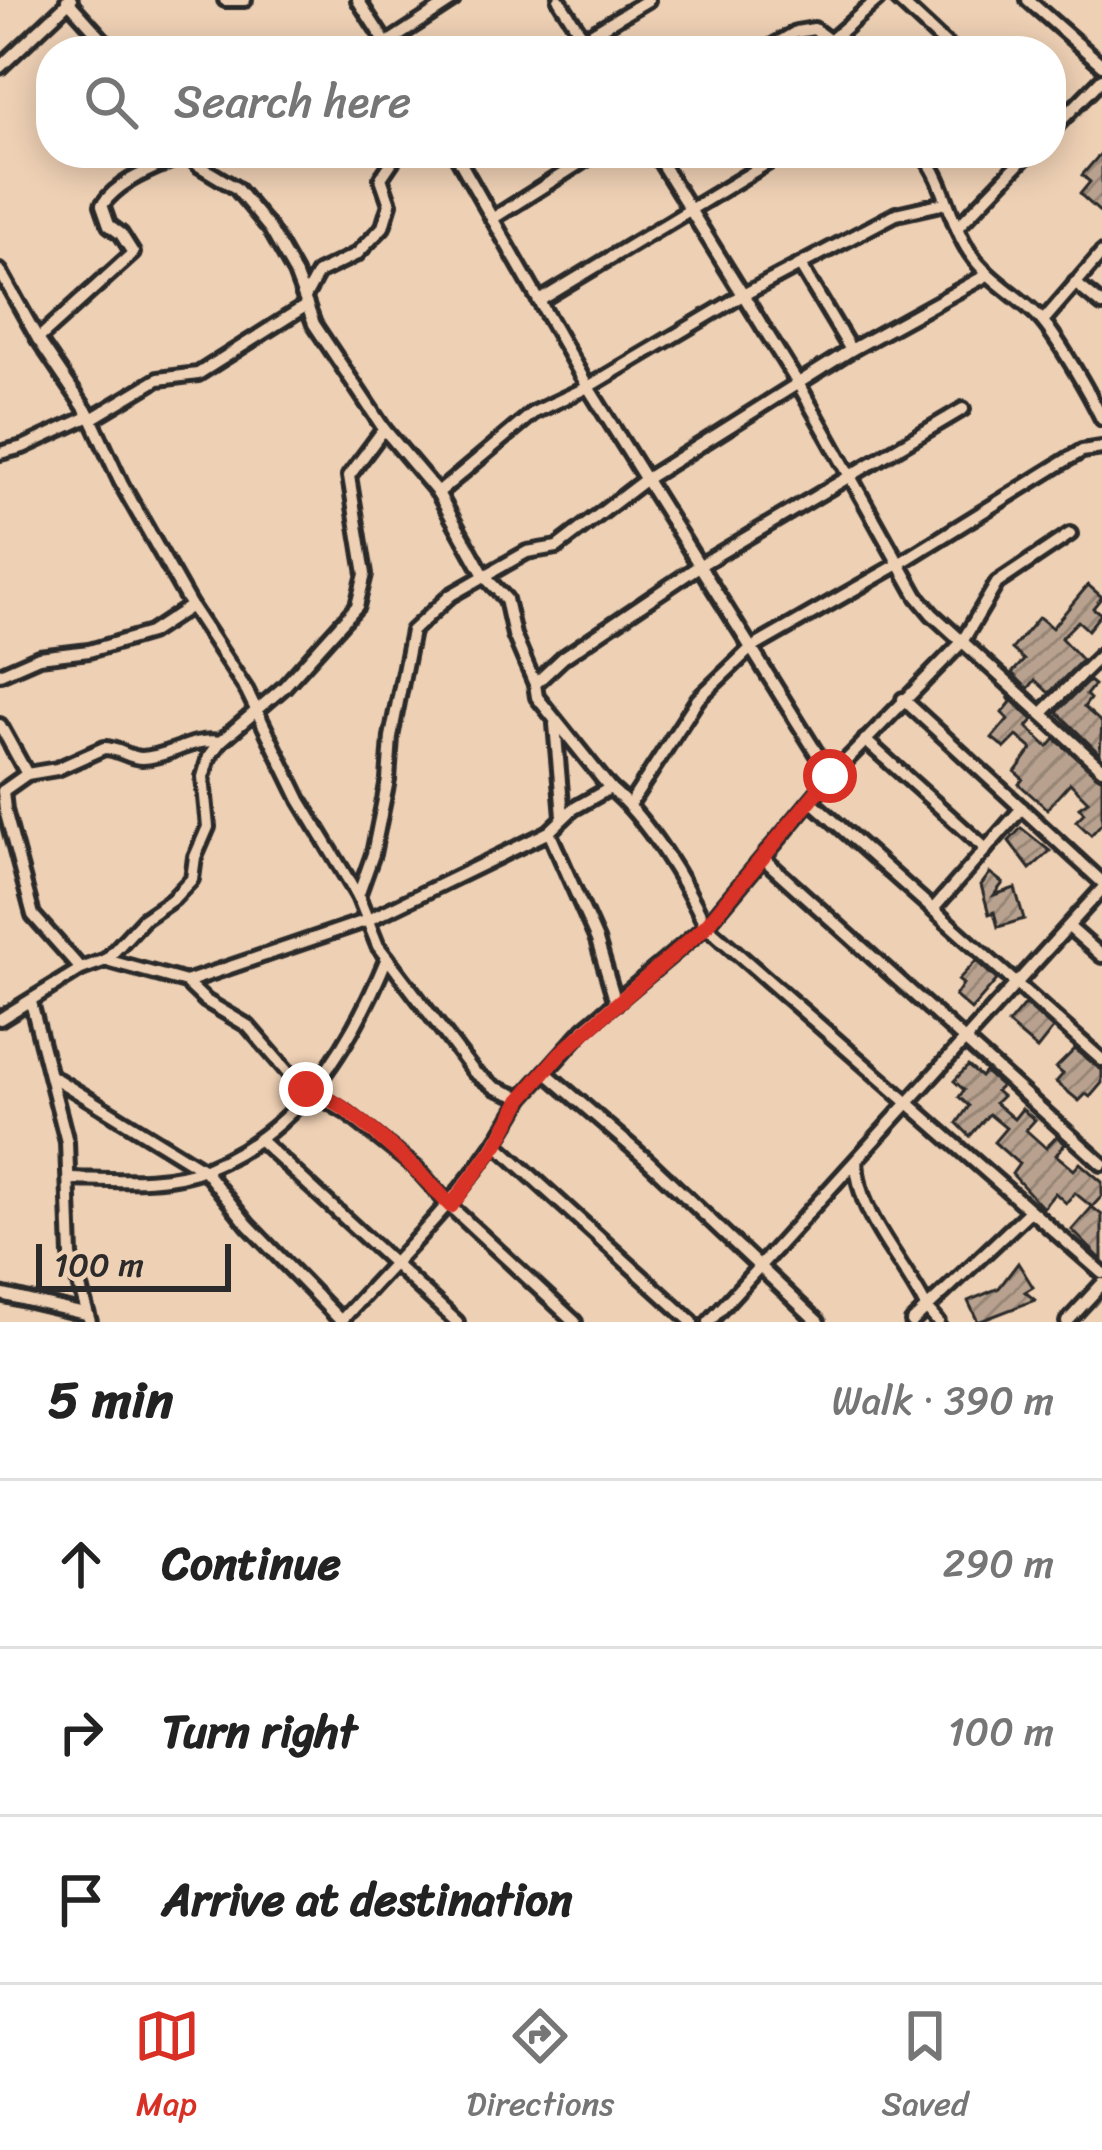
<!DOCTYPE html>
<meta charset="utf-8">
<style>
body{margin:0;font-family:Sriracha,sans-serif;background:#f2f2f2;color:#222}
.scale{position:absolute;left:36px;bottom:30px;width:195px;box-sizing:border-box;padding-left:12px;border:6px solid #2b2b2b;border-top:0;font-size:33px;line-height:42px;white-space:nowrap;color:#2b2b2b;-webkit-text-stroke:9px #eed0b4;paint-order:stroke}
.stop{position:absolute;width:36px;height:36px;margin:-27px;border:9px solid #d93025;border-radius:50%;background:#fff}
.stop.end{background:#d93025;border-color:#fff;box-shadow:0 3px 12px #0008}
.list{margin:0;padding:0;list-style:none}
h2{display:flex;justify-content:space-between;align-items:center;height:156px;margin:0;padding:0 48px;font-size:51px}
h2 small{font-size:39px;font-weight:400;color:#767676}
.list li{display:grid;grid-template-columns:78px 1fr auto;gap:36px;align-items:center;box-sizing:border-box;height:168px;padding:0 48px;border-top:3px solid #e0e0e0}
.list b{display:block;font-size:45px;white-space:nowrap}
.list em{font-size:39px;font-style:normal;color:#767676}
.icon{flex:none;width:66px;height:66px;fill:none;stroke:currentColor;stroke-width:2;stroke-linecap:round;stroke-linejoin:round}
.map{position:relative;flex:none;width:1102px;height:1322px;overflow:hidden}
.search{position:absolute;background:#fff;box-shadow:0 6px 30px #0003;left:36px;right:36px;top:36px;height:132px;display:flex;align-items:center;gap:30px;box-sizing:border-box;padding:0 42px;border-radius:48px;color:#767676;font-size:45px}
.sheet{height:660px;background:#fff}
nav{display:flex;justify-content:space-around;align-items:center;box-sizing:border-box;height:168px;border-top:3px solid #e0e0e0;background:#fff;font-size:33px;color:#767676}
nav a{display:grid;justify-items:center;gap:6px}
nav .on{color:#d93025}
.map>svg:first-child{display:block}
</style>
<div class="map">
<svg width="1102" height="1322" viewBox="0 0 1102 1322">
<defs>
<pattern id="building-hatch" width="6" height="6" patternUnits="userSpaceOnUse" patternTransform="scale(3)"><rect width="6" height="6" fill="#b8a28f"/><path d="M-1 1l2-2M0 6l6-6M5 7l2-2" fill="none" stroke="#968475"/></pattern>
</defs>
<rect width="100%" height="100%" fill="#eed0b4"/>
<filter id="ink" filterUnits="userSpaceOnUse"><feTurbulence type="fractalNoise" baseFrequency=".00833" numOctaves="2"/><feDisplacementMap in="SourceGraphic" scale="24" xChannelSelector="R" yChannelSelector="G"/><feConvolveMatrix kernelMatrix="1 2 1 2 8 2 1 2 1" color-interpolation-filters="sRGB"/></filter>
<g filter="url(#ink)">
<g fill="url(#building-hatch)" stroke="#2b2b2b" stroke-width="3">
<polygon points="1102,152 1102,214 1080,194 1090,182 1082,175"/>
<polygon points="1088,585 1102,597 1093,608 1101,614 1088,630 1078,621 1061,638 1082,660 1049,693 1035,680 1028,689 1012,673 1024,660 1012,649 1039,617 1052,628"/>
<polygon points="1089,681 1094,685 1086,695 1090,699 1084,707 1102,723 1100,754 1057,712"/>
<polygon points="1008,697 1033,720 1027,727 1048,747 1055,739 1102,779 1102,823 1091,835 1076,821 1084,813 1079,807 1088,801 1070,783 1047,809 1019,784 1023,779 1015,772 1032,749 1017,736 1005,748 992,738 1008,719 1002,713 1011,702"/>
<polygon points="1021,828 1050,851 1030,869 1009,841"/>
<polygon points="990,873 1003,883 994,895 1015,888 1024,919 998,927 994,912 989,914 981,885"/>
<polygon points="976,961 997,980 971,1010 955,996 963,984 958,980"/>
<polygon points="1025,1004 1053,1029 1037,1049 1008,1024"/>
<polygon points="1075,1049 1102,1070 1102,1083 1090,1097 1086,1094 1079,1101 1056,1082 1063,1074 1056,1068"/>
<polygon points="968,1066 981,1077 985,1072 1001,1086 996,1091 1002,1096 995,1103 1014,1119 1022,1109 1035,1120 1026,1130 1046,1148 1057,1136 1065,1144 1056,1155 1074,1170 1080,1163 1102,1182 1102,1196 1092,1207 1075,1193 1066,1203 1055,1193 1043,1208 1012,1174 1019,1164 994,1142 1006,1128 989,1114 970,1136 957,1123 969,1106 959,1097 964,1090 954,1081"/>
<polygon points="1092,1207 1102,1215 1102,1260 1072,1230"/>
<polygon points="1018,1263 1033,1287 1025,1292 1035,1300 978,1322 968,1301 999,1288"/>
</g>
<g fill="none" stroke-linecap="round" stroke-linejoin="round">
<defs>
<g id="street">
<polyline points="67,0 113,51"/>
<polyline points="225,0 245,0"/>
<polyline points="358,0 391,51"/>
<polyline points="559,0 592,51"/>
<polyline points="898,0 953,51"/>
<polyline points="1028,0 1102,65"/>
<polyline points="375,51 453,0"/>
<polyline points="562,51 648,0"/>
<polyline points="764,51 796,32 814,29 830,41 877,0"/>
<polyline points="0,67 71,0"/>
<polyline points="1051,131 1102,79"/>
<polyline points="187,153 198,165 236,188 270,229 295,273 314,324 384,429 438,493 485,577 506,599 514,635 535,684"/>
<polyline points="655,153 799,385 917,596 932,614 1102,769"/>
<path d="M922,153C946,182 949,222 970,253C988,280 1016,294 1038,316C1057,336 1090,394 1102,419"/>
<polyline points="492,219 596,153"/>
<polyline points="957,228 1029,153"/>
<polyline points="800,265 851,350"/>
<polyline points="0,271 38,339 90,416 122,485 191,606 247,691 300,800 358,896 378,946 474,1072 496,1088 522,1098 584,1029 706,926 831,776 588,387 455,153"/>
<polyline points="1075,283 1102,305"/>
<polyline points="305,297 318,273 357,254 383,227 390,204 381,178 398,153"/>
<polyline points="539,301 784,153"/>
<polyline points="1043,321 1102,253"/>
<path d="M38,339L133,253L121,234L109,225L102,205C123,176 158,168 188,153"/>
<polyline points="91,419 158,379 198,374 307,305"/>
<polyline points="0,453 23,447 90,416"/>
<polyline points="438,493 533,413 588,387 743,295 896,214 945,203"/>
<polyline points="0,674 39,657 89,651 150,633 191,606"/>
<polyline points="903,699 1102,882"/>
<polyline points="1042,713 1102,654"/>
<polyline points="555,724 563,816"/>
<polyline points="0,725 27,774"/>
<polyline points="865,740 986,849"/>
<polyline points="831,776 962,642 997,583 1070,534"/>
<polyline points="610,788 537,697 535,684 564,657 702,564 963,409"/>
<path d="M3,791L27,774L57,769L104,748C119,748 128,758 142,758C170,757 192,737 220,742"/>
<polyline points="3,791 5,810 33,915 81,969"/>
<polyline points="811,801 1102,1060"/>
<polyline points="630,804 698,699 750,649 897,565 1068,459 1082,451 1102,448"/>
<polyline points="549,832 597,940 616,1003"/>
<polyline points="765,860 1102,1164"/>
<polyline points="358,896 373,854 388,780 391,737 412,631 451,595 527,552 557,547 646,479 851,350 987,275"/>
<polyline points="934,908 1022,808"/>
<polyline points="1069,927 1102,956"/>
<polyline points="106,960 186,982 206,1001 248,1026 298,1084 347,1113 416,1168 450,1206 575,1322"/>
<path d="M186,982L368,920L549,832L573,809L610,788C648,819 685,882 706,926L1102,1273"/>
<polyline points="31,1002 67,1142 71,1256 90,1322"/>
<polyline points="0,1019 81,969 106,960 144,919 173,899 192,879 195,857 208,827 203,777 209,757 220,742 284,687 357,606 365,574 349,476 384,429"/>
<polyline points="545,1072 648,1161 818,1322"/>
<polyline points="53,1077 204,1170 248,1225 342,1322"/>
<polyline points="260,1140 457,1322"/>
<polyline points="497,1145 692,1322"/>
<path d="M856,1161C858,1218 903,1259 927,1309L938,1322"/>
<path d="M71,1179C113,1180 167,1185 207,1168C299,1131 351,1045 387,958"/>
<polyline points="0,1294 85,1314"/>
<path d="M340,1322C407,1246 473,1189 522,1098"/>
<polyline points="709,1322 1102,889"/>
<polyline points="912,1322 1030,1211"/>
<polyline points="1067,1322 1102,1284"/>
</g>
</defs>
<use href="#street" stroke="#2b2b2b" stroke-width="20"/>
<use href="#street" stroke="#eed0b4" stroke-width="10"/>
</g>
</g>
<g fill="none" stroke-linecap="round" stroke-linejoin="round" filter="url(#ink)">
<path stroke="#d93025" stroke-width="15" d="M306,1089C348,1100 421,1173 451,1206L497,1144L522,1098L560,1054L706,926L830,776"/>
</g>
</svg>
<div class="scale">100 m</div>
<div class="stop" style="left:830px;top:776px"></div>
<div class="stop end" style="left:306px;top:1089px"></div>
<div class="search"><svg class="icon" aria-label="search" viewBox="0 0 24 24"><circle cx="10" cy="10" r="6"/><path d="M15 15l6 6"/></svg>Search here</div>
</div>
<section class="sheet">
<h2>5 min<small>Walk · 390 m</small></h2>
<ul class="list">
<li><svg class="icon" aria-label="ahead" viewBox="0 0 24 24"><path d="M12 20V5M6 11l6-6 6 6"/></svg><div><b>Continue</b></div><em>290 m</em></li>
<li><svg class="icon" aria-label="right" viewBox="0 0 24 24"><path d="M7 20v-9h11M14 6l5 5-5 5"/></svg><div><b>Turn right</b></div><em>100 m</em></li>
<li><svg class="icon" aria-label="arrive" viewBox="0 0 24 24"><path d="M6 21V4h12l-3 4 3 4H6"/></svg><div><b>Arrive at destination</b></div></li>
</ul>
</section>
<nav>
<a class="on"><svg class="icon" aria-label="map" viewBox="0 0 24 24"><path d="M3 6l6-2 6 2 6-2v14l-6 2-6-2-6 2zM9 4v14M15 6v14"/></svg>Map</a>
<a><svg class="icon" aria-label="directions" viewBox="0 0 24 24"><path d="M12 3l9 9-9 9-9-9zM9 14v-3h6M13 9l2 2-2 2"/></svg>Directions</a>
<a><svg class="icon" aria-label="saved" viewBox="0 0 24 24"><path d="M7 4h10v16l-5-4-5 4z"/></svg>Saved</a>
</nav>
